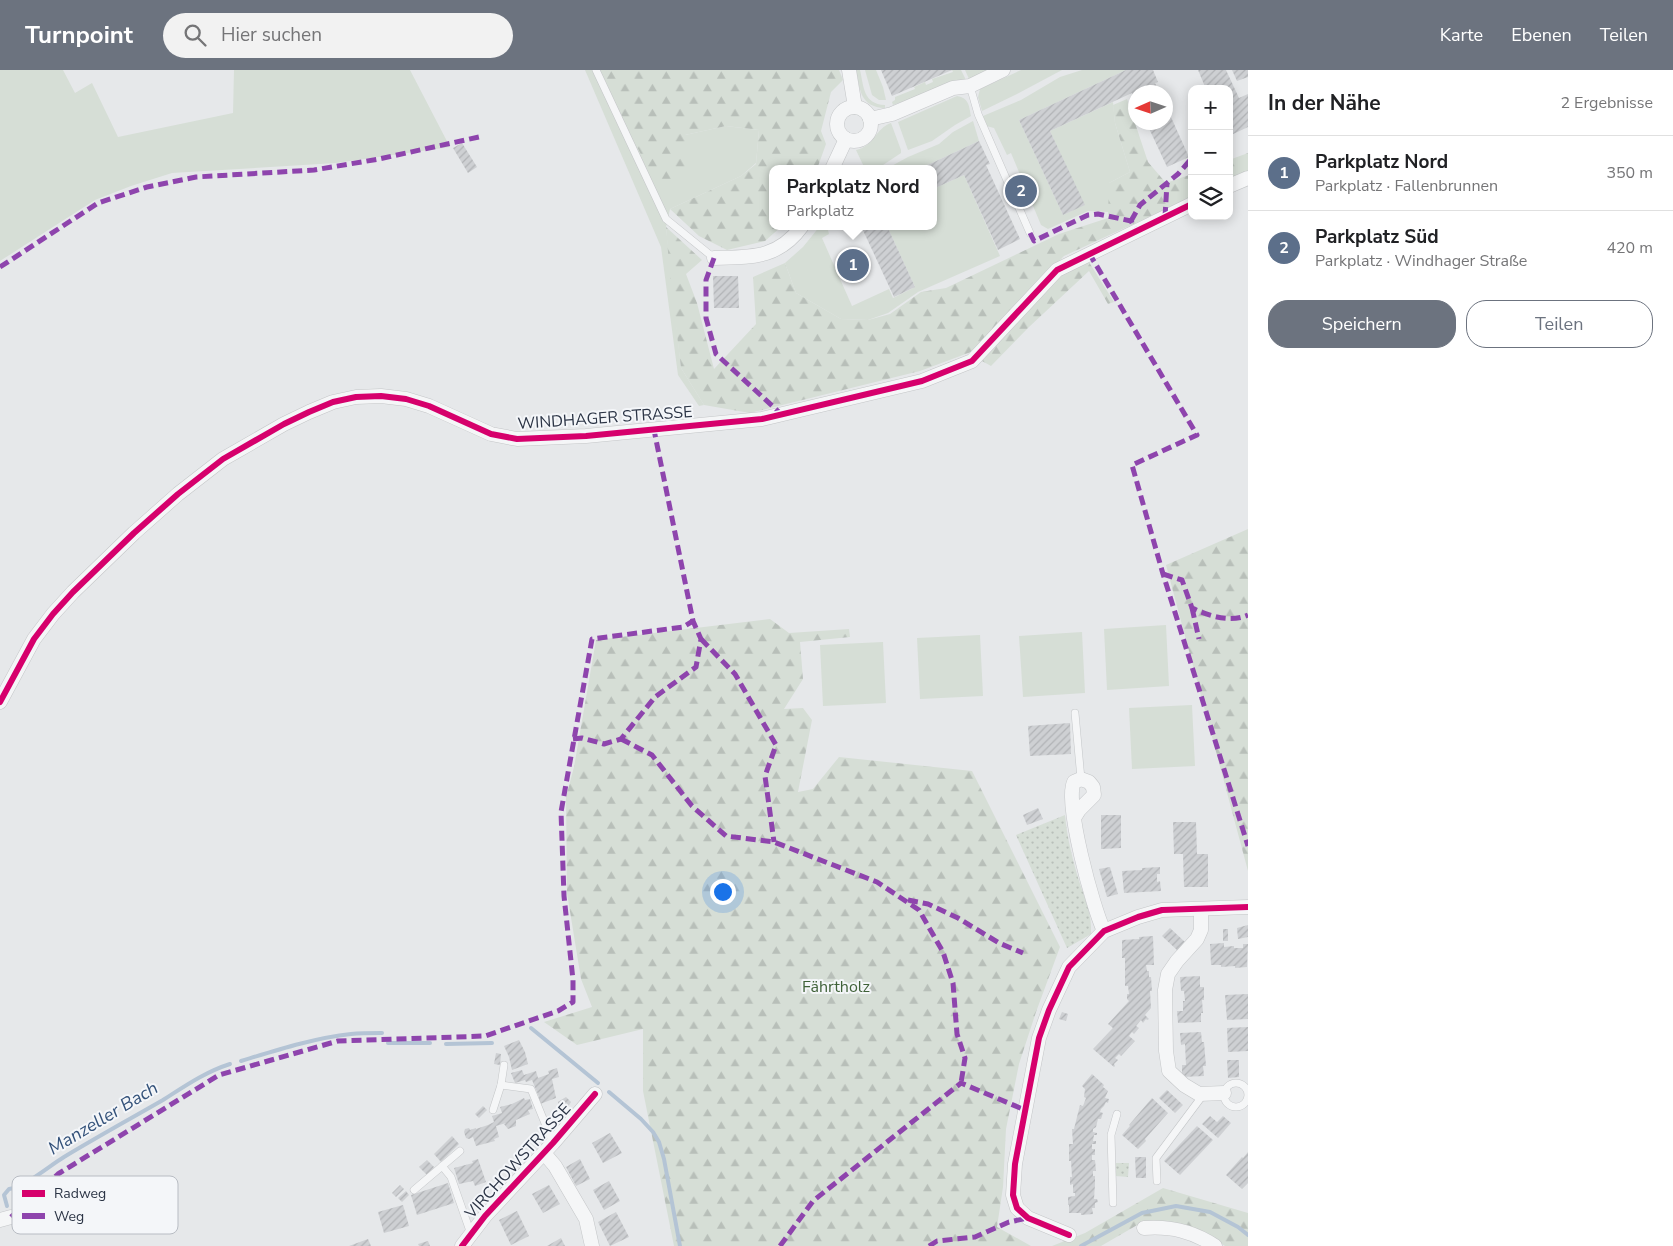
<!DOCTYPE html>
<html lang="de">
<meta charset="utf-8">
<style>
body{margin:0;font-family:"Nunito Sans",sans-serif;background:#f2f2f2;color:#202124}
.controls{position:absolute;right:15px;top:15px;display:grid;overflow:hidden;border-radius:10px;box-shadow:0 2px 12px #0003}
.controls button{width:45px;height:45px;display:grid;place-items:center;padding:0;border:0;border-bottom:1px solid #e0e0e0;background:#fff;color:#202124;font:25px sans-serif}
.compass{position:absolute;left:1128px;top:15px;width:45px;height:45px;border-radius:50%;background:#fff;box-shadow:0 2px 12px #0003;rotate:267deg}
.you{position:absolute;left:722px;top:821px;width:18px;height:18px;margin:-12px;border:4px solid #fff;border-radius:50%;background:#1a73e8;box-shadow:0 0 0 8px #1a73e833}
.badge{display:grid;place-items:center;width:32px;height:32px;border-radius:50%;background:#6c737f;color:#fff;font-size:16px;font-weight:700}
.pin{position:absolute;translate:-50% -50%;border:2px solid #fff;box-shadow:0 1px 5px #0006}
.popup{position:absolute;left:769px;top:95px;width:168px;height:65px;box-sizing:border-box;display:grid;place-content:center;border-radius:10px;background:#fff;filter:drop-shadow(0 1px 4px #0005);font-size:16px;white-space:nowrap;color:#757577}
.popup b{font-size:19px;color:#202124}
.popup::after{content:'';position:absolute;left:50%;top:100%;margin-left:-10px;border:10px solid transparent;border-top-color:#fff}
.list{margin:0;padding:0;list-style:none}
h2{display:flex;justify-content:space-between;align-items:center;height:65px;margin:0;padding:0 20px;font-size:21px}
h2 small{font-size:16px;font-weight:400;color:#757577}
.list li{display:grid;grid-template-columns:32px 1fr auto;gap:15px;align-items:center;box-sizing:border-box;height:75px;padding:0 20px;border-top:1px solid #e0e0e0}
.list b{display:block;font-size:19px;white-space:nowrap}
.list p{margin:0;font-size:16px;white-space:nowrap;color:#757577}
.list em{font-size:16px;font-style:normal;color:#757577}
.actions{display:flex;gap:10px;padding:15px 20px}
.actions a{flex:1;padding:11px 0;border:1px solid #6c737f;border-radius:20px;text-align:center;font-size:18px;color:#6c737f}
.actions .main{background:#6c737f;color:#fff}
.icon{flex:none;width:28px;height:28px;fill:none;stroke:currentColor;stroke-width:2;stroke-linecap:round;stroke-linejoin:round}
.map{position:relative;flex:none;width:1248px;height:1176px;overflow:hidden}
header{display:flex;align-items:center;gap:30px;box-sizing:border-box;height:70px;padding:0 25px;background:#6c737f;color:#fff}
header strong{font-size:24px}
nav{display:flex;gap:28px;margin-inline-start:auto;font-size:18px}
.search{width:350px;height:45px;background:#f2f2f2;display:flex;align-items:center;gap:12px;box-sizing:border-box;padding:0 18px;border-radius:28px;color:#757577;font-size:19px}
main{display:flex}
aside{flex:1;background:#fff}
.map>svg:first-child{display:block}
</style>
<header>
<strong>Turnpoint</strong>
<div class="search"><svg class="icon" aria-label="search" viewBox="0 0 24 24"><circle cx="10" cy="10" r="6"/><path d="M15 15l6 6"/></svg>Hier suchen</div>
<nav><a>Karte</a><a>Ebenen</a><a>Teilen</a></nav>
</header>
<main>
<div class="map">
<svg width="1248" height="1176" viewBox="0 0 1248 1176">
<defs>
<pattern id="forest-firs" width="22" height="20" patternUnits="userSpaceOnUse" patternTransform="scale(1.25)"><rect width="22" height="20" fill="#d6ded6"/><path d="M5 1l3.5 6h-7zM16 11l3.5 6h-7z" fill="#b8bfb9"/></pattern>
<pattern id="park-dots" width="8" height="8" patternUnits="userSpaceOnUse" patternTransform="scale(1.25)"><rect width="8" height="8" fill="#d6ded6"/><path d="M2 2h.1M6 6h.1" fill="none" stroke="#b8bfb9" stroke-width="1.8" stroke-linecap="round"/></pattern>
<pattern id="building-hatch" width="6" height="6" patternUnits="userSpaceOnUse" patternTransform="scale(1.25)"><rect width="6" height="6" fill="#ced0d3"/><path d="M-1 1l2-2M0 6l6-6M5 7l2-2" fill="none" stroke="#b1b3b6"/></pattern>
</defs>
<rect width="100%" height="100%" fill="#e6e8ea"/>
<g fill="#d6ded6">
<polygon points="0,0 63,0 75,23 92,13 118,67 233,43 234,0 410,0 450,77 336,93 172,103 131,116 95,130 0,191"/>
<polygon points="585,0 599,0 612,23 685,104 685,65 726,56 759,60 756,93 741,106 670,139 666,157 681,298 704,335 699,336 678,305 661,177"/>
<path d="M856,0H860C864,17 863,34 885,35V38C860,37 860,20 856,0Z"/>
<polygon points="865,0 876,0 883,17 886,30 879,30 872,25"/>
<polygon points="952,0 961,0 966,10 893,35 892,32 895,30 895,27 915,19 914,17 925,12 926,15 933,12 932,9 953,2"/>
<polygon points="965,0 991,0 969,9"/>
<polygon points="1021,0 1062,0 1017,24 982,41 978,27 980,19"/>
<polygon points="1082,0 1126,0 1019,50 1063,145 1084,135 1050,61 1113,32 1115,53 1130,102 1109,113 1109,142 1088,141 1048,159 1041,155 1011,83 1007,85 994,58 986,56 983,46 1021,30 1060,7"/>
<path d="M957,26C969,28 969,36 971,46L955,55L932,71L908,80L898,52Z"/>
<polygon points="973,51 979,71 919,99 886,99 908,87 939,74 953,62"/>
<path d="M891,53L901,80V83L877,99H865L856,80C873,77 876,58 891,53Z"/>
<polygon points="964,105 1000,186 918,222 888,243 868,250 841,249 796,223 785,193 803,177 820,156 827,156 829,164 822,168 852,236 889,219 893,228 915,217 887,156 933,156 933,119"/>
<polygon points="1166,555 1169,616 1107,620 1104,559"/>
<polygon points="1082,562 1085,623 1023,627 1019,566"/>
<polygon points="980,565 983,626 920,629 917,568"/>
<polygon points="883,572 886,633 823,636 820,575"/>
<polygon points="1192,635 1195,696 1132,699 1129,638"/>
</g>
<g fill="url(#forest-firs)">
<polygon points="599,0 839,0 843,10 831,22 821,61 826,74 817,99 773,99 773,156 782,156 765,171 727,180 699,166 670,139 741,106 756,94 759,60 726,56 685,65 685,104 661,125"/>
<polygon points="1127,29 1148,92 1166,113 1192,104 1192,127 1064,186 971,282 920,301 750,343 704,335 681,298 670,206 666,157 702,190 686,204 697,233 714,299 756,254 753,207 785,193 796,223 841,249 868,250 890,244 921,222 946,218 1059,164 1108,148 1109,113 1130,102 1115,53 1113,35"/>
<polygon points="1248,83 1248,101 1229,109 1229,90"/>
<polygon points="1087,189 1114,232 1108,234 1089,201 1029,257 991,296 982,291 1057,208"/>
<polygon points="1248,459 1248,801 1166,495"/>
<polygon points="770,549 789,563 849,559 850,567 800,572 803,609 784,639 803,638 812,650 798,722 813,719 839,687 972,701 1060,877 1036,942 1019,994 1006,1059 1003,1117 997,1157 1031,1176 674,1176 643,1021 643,959 577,975 544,952 592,937 581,909 567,823 566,727 574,697 596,570"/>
<polygon points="1163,1118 1248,1143 1248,1176 1225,1176 1206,1163 1139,1154 1101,1176 1052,1176 1085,1163"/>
</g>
<g fill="url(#park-dots)">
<path d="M1065,745C1067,768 1073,791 1080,814C1086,831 1092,845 1091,864L1067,878L1016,765Z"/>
<polygon points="1116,1093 1129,1093 1128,1107 1116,1106"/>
</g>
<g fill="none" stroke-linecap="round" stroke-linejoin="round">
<g stroke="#b4c4d5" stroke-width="4">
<polyline points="531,958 598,1013"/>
<polyline points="388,973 430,973"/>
<polyline points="446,974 492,973"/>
<path d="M241,991C277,980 314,968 351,964C361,963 372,963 382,963"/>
<polyline points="609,1022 641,1049 653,1062 659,1072 664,1089 680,1176"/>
<path d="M7,1136L4,1125L9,1119C25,1117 49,1096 64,1087C97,1067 130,1049 163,1030C185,1016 205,1002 230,994"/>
<polyline points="1081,1176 1142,1143 1176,1136 1210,1142 1238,1157 1248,1165"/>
</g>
</g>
<g fill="url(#building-hatch)">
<polygon points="881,0 952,0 892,26"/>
<polygon points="1126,0 1153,0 1158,12 1155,13 1159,22 1136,22 1136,30 1132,23 1050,61 1085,135 1063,145 1019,50"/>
<polygon points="1198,0 1226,0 1239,28 1248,24 1248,57 1229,66 1229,19 1206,19"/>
<polygon points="1232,0 1248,0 1248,7 1237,11"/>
<polygon points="1166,36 1189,87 1167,97 1146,52 1166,52"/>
<polygon points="979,71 990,94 986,95 1020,169 998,180 964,105 933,119 933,99 919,99"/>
<polygon points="462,73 477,97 468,103 453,78"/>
<polygon points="861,156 887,156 915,217 894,227"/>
<polygon points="713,206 738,206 739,238 714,238"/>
<polygon points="1070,653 1071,684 1030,686 1028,656"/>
<polygon points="1038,738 1043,749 1027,755 1023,745"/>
<polygon points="1101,745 1121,745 1121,778 1101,779"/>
<polygon points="1173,752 1196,752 1197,784 1208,784 1208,817 1184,817 1183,784 1174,784"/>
<polygon points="1110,797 1118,824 1107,827 1099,799"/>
<polygon points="1160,797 1160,804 1157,804 1157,812 1160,811 1161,821 1124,823 1122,801 1142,800 1142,798"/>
<polygon points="1248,855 1248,867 1238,869 1237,858"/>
<polygon points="1170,858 1186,873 1178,881 1162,866"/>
<rect x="1223" y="859" width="5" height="12"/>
<polygon points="1153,866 1154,895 1146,895 1147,901 1149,901 1149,907 1151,907 1152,921 1150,921 1151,938 1145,945 1149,949 1147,950 1146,949 1143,953 1141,950 1136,956 1139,958 1134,964 1132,962 1129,966 1135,971 1121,986 1119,984 1115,988 1118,990 1114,994 1115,996 1114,997 1093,979 1113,958 1108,954 1129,931 1127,929 1127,924 1129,924 1128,916 1125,916 1125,888 1122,888 1122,870 1139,869 1139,867"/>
<polygon points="1224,873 1224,877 1234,876 1234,878 1243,878 1243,874 1248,874 1247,897 1235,898 1235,896 1221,897 1221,895 1211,895 1210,874"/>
<polygon points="1200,906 1200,917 1204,917 1204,930 1202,930 1203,943 1201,943 1201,952 1178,953 1177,941 1183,941 1183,931 1185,931 1184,921 1181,921 1180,907"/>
<polygon points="1248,924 1248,949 1227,950 1225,925"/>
<polygon points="1062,942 1068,944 1066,951 1059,949"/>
<polygon points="1248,957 1248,981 1228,982 1227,958"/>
<polygon points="1201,962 1202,972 1204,972 1206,996 1203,996 1204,1006 1182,1007 1182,995 1186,995 1185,974 1181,975 1180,963"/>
<polygon points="519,970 525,982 528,994 512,1000 509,987 504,976"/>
<polygon points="496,983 501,984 500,995 494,994"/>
<polygon points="1227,990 1239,990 1239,1007 1228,1008"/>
<polygon points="557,998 559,1007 552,1009 556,1028 540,1034 538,1028 539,1027 532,1010 526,1012 525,1010 515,1013 511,1003 522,1000 524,1005 536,1001 538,1008 549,1004 548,1001"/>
<polygon points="1092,1004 1104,1015 1103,1017 1108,1021 1105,1028 1109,1029 1108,1033 1106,1032 1104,1036 1101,1039 1100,1042 1103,1043 1101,1049 1098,1049 1096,1057 1093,1059 1093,1062 1097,1063 1097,1065 1094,1065 1093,1071 1096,1071 1096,1074 1092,1074 1092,1079 1095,1079 1095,1085 1092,1085 1092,1090 1095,1090 1096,1101 1093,1101 1093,1106 1095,1106 1095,1114 1094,1129 1097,1129 1098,1132 1095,1133 1095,1138 1092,1138 1093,1144 1081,1145 1081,1143 1069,1143 1069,1135 1068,1135 1068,1127 1075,1126 1075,1123 1073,1123 1073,1114 1070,1115 1070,1107 1072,1107 1071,1091 1069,1091 1069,1074 1073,1074 1072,1059 1074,1059 1080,1035 1083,1036 1086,1028 1084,1027 1085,1019 1082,1016"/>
<polygon points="1167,1020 1183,1035 1175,1043 1159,1028"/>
<polygon points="566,1027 571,1032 565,1041 558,1039 558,1032"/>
<polygon points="524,1028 525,1030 530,1029 533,1039 528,1040 530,1044 516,1050 516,1056 508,1059 504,1054 506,1053 496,1056 499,1067 494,1069 495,1071 476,1076 473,1067 469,1069 466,1068 464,1062 465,1059 469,1058 470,1060 476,1058 476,1059 488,1055 494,1052 492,1046 502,1043 500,1037 512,1034"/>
<polygon points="1152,1028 1168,1043 1145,1069 1146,1071 1138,1079 1122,1065 1130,1056 1129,1055"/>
<polygon points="483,1036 487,1040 479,1048 475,1044"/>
<polygon points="1210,1046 1217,1052 1223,1046 1231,1053 1218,1068 1202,1054"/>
<polygon points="1197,1056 1213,1070 1180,1105 1164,1091"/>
<polygon points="610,1063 622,1083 603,1093 592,1073"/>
<polygon points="452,1066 459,1074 441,1092 434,1084"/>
<polygon points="1248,1082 1248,1113 1242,1119 1226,1105 1242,1087 1243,1088"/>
<polygon points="1135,1087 1146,1087 1146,1108 1136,1108"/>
<polygon points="478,1089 486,1112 475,1116 473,1111 459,1114 454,1098 473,1093 472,1091"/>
<polygon points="580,1089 590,1109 576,1116 566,1097"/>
<polygon points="427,1090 434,1097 427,1105 419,1097"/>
<polygon points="609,1111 620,1131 604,1140 593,1120"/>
<polygon points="448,1113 454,1133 417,1145 411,1125"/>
<polygon points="400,1115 404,1119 396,1127 392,1123"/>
<polygon points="549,1115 560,1134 543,1143 532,1124"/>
<polygon points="406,1121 409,1125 402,1132 398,1128"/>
<polygon points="403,1135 409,1156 384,1163 378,1142"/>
<polygon points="517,1141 529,1166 511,1175 499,1150"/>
<polygon points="616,1142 629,1167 610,1176 598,1152"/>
<polygon points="561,1168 565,1176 547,1176"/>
<polygon points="368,1169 371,1176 349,1176"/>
<polygon points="428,1171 430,1176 419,1176 418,1174"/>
</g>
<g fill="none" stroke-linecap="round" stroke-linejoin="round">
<defs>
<g id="service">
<polyline points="596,0 666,149 714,188"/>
<polyline points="970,16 978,44 1030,163"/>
<polyline points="1075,643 1081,709"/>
<circle cx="1236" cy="1025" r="12"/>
<polyline points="501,1015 531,1019 553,1073"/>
<polyline points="493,1040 501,1015 504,995"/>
<polyline points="442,1096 451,1107 471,1164"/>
<polyline points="1157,1111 1156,1088 1203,1025"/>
<polyline points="414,1120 460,1081"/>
<polyline points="1113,1133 1111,1065 1117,1044"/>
</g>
<g id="minor">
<polyline points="849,0 855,37"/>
<circle cx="854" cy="54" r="17"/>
<polyline points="870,49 892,44 953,18 970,16 1003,0"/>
<polyline points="832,99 846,69"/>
<polyline points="1229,116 1248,108"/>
<path d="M714,188C751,187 778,189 802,156"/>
<polyline points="0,632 34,569 53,544 73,522 134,463 178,424 223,389 284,354 309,342 333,332 356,327 381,326 406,329 429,336 491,364 517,369 586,366 762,349 922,311 972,291 1057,200 1192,134"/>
<path d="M1074,748L1079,740L1094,725L1093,717L1089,712L1081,709L1074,712C1064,732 1093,838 1104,861"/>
<polyline points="1201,840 1201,860 1197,869 1177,891 1168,904 1165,920 1166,981 1169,1001 1184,1015 1199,1024 1224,1023"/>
<polyline points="544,1083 555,1096 586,1149 592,1176"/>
<polyline points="0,1150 11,1147"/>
<path d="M1144,1158C1171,1156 1193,1161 1215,1176"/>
<polyline points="1069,1165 1028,1148 1017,1138 1013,1125 1015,1094 1039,968 1049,940 1069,897 1104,861 1138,847 1162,840 1248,837"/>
<polyline points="462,1176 485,1146 553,1073 595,1024"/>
</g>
</defs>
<use href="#service" stroke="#c4c6c8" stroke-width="8"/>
<use href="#minor" stroke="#c4c6c8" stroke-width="15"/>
<use href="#service" stroke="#f5f6f7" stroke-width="7"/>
<use href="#minor" stroke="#f5f6f7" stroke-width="14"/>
<g stroke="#8e44ad" stroke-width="5" stroke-dasharray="10 5" stroke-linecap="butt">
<polyline points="1165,147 1167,113"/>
<polyline points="1131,151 1140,135 1178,104 1192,88"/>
<polyline points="1030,163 1034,171 1088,145 1098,144 1131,151 1136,160"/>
<polyline points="1089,183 1197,365 1132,395 1163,504 1248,776"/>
<polyline points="714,188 706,210 706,248 716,284 781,344"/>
<polyline points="0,197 98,133 147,117 196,107 314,100 379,89 479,67"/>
<path d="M1163,504L1182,510L1192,538C1209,546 1230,553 1248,545"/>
<polyline points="1192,538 1199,569"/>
<polyline points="701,569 735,604 776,675 765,706 774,772"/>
<polyline points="573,669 582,668 604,674 621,669 655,627 696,597 701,569 693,551 654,360"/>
<polyline points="621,669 652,685 692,736 726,766 774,772 877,812 919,840 943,882 953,913 957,964 965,988 961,1013"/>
<polyline points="908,830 928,834 958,848 999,873 1023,883"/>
<polyline points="11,1147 58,1104 219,1005 338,971 485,966 558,941 573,932 573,910 564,826 561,742 592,569 683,557 693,551"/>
<polyline points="780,1176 813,1131 961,1013 1025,1040"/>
<polyline points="929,1176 937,1171 975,1167 1009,1152 1028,1148"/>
</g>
<defs>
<g id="cycleway">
<polyline points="0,632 34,569 53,544 73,522 134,463 178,424 223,389 284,354 309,342 333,332 356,327 381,326 406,329 429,336 491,364 517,369 586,366 762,349 922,311 972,291 1057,200 1192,134"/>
<polyline points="1069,1165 1028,1148 1017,1138 1013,1125 1015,1094 1039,968 1049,940 1069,897 1104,861 1138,847 1162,840 1248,837"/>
<polyline points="462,1176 485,1146 553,1073 595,1024"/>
</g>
</defs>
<use href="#cycleway" stroke="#f4f6f9" stroke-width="9"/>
<use href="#cycleway" stroke="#d6006c" stroke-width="6"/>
</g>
<g text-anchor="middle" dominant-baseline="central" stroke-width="4" stroke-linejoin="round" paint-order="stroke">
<g font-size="16" fill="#2b3445" stroke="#f4f6f9">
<text transform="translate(605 348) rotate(-4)">WINDHAGER STRASSE</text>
<text transform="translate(518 1091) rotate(-48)">VIRCHOWSTRASSE</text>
</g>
<g font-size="16" fill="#3f6138" stroke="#f4f6f9">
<text x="836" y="917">Fährtholz</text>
</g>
<g font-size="18" font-style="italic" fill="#34527a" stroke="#f4f6f9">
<text transform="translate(103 1048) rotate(-31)">Manzeller Bach</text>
</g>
</g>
<rect x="12" y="1106" width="166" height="58" rx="8" fill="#f4f6f9" stroke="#b8bcc3" stroke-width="1"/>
<rect x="22" y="1120" width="23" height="7" fill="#d6006c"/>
<rect x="22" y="1143" width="23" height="6" fill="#8e44ad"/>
<g font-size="14" fill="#2b3445">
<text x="54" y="1128">Radweg</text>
<text x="54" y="1151">Weg</text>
</g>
</svg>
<div class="controls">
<button>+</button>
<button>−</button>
<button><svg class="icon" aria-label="layers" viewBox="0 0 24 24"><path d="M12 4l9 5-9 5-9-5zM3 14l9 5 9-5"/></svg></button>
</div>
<svg class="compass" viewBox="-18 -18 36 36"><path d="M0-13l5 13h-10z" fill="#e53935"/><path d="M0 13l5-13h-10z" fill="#757577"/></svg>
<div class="you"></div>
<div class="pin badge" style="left:853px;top:195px;background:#5c6f8a">1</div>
<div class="popup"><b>Parkplatz Nord</b>Parkplatz</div>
<div class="pin badge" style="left:1021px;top:121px;background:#5c6f8a">2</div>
</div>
<aside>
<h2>In der Nähe<small>2 Ergebnisse</small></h2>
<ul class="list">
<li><span class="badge" style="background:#5c6f8a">1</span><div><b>Parkplatz Nord</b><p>Parkplatz · Fallenbrunnen</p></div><em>350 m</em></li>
<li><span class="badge" style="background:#5c6f8a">2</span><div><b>Parkplatz Süd</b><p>Parkplatz · Windhager Straße</p></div><em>420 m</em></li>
</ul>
<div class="actions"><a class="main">Speichern</a><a>Teilen</a></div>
</aside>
</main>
